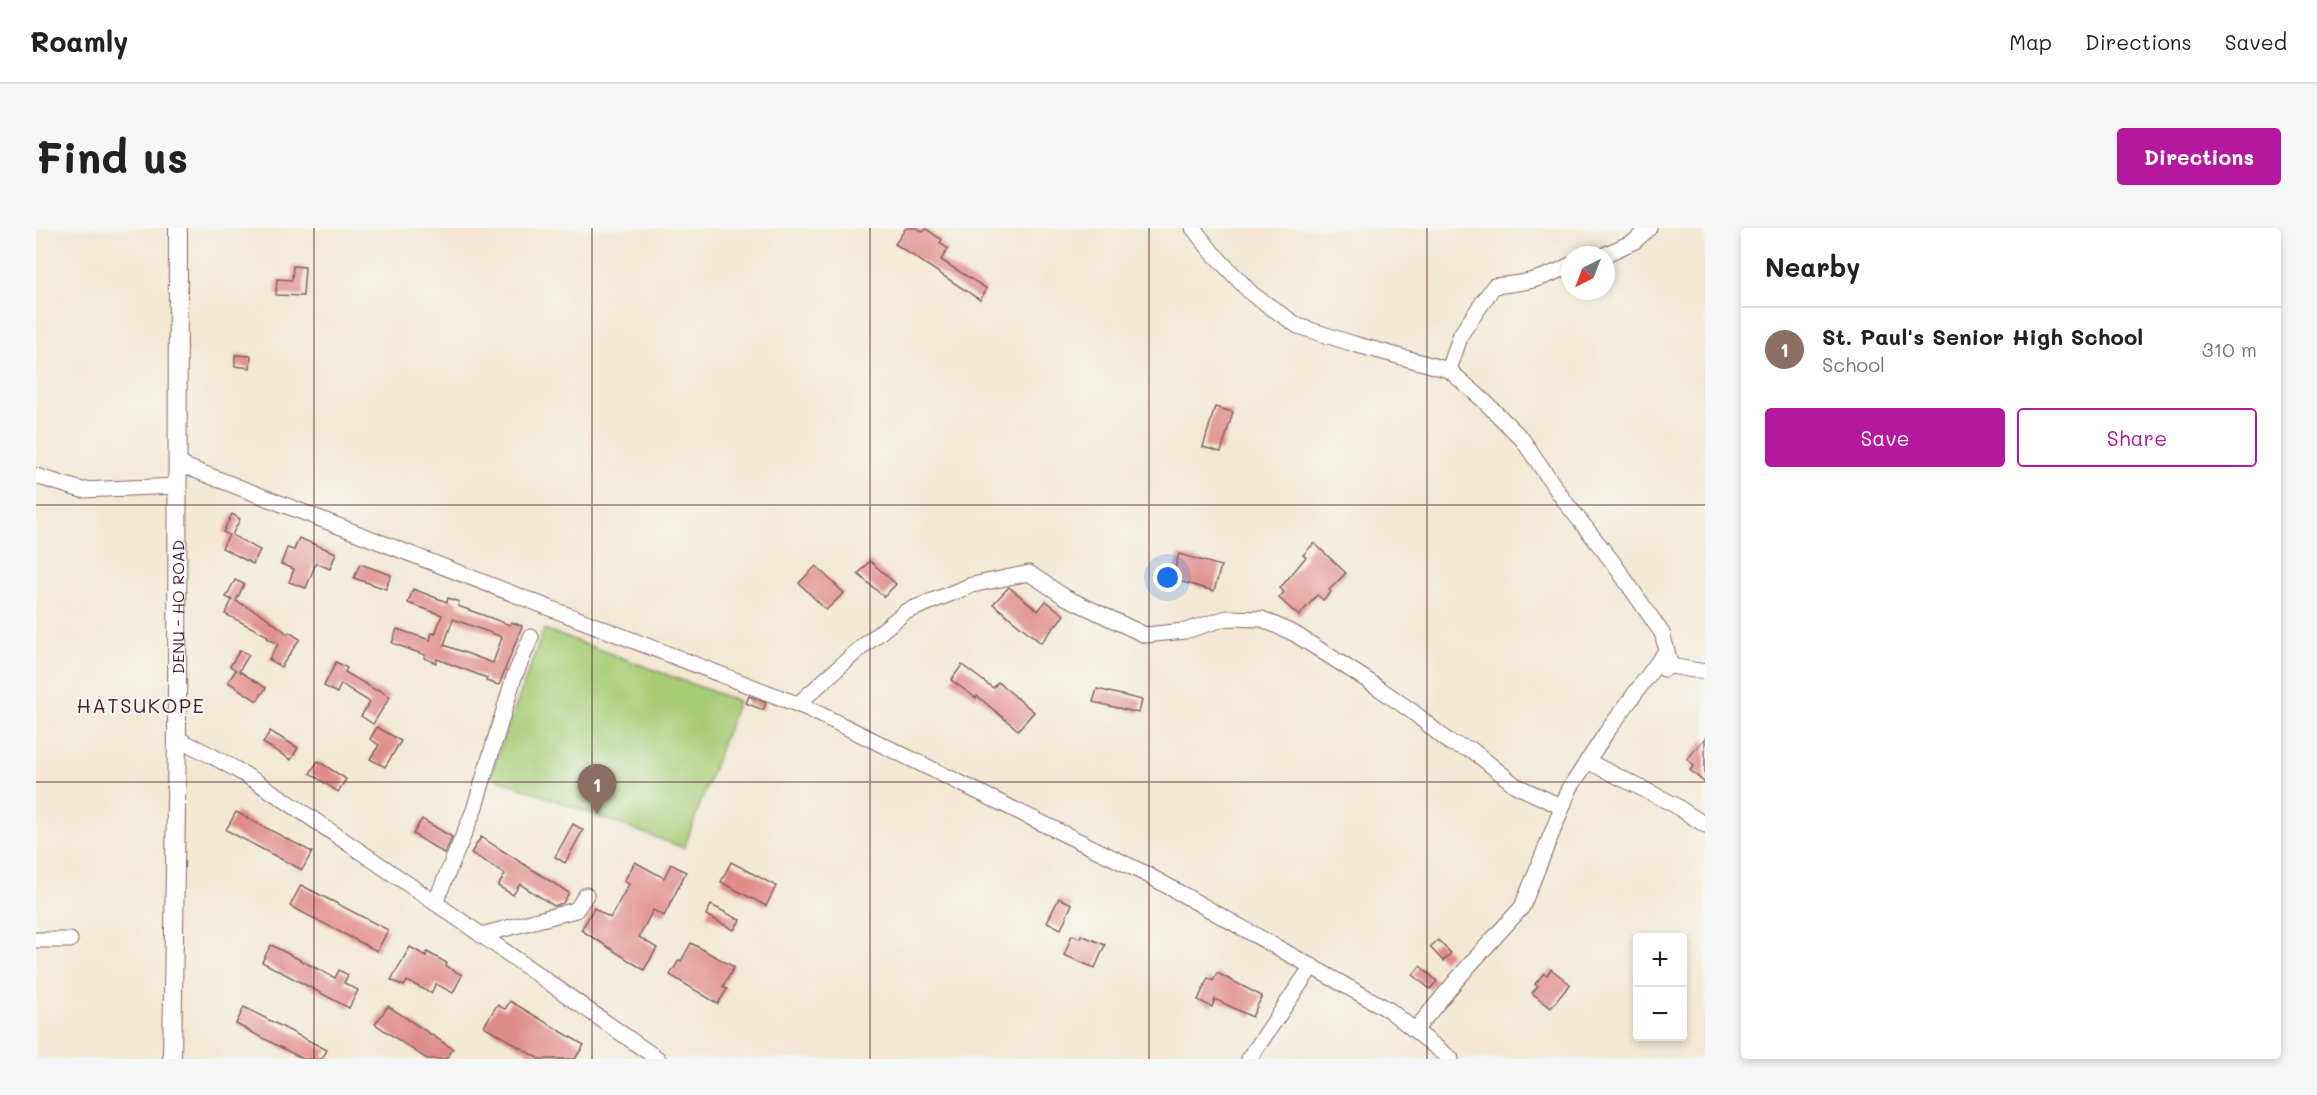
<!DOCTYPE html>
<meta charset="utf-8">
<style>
body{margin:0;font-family:Mali,sans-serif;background:#f6f6f6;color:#222}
.controls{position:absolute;right:18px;bottom:18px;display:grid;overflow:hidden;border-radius:6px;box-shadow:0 3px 9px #0003}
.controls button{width:54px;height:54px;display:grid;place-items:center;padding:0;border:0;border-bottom:2px solid #e0e0e0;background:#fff;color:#222;font:30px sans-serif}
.compass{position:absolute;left:1525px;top:18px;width:54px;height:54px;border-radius:50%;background:#fff;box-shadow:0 3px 9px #0003;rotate:222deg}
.you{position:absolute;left:1132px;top:350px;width:21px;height:21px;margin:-15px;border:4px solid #fff;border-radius:50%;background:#1a73e8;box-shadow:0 0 0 9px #1a73e833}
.badge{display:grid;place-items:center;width:39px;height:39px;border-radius:50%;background:#b5179e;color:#fff;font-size:20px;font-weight:700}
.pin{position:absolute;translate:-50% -50px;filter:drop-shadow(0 2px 3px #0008)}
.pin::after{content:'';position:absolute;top:32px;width:21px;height:18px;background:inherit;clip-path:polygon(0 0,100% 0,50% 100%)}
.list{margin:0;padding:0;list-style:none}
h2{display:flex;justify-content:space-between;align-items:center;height:78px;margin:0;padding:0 24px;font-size:26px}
h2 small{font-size:20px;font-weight:400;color:#767676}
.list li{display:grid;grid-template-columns:39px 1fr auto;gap:18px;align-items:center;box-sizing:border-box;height:84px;padding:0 24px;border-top:2px solid #e0e0e0}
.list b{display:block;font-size:22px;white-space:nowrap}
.list p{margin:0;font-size:20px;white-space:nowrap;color:#767676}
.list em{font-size:20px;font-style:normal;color:#767676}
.actions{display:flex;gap:12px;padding:18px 24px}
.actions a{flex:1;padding:14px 0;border:2px solid #b5179e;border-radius:6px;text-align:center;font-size:21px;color:#b5179e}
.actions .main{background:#b5179e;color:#fff}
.map{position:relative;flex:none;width:1669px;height:831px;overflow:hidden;border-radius:6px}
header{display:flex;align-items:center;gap:36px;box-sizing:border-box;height:84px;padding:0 30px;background:#fff;border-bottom:2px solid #e0e0e0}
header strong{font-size:28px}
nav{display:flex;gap:33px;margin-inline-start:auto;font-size:21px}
.intro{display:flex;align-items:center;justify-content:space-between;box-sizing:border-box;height:144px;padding:0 36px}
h1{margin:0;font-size:42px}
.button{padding:15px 27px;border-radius:6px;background:#b5179e;color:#fff;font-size:21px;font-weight:700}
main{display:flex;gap:36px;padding:0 36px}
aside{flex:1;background:#fff;border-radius:6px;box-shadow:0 3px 9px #0003}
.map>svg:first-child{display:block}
</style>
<header>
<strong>Roamly</strong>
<nav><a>Map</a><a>Directions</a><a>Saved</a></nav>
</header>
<div class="intro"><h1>Find us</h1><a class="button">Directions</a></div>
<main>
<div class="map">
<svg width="1669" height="831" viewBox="0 0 1669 831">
<rect width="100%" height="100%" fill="#f6f6f2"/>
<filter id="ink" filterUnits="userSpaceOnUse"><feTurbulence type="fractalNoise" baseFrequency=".0167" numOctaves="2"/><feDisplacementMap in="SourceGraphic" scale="12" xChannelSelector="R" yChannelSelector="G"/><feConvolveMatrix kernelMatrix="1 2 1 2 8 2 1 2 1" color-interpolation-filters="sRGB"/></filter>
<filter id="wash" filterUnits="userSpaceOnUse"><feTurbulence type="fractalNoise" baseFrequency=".008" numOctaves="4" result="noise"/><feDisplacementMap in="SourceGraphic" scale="24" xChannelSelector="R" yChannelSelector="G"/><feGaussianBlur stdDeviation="1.35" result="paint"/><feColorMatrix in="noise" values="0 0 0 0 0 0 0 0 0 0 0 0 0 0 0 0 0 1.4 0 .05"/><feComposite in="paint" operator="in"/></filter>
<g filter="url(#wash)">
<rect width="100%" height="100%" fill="#f2e8d3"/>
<polygon fill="#a8cc76" stroke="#797650" stroke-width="1.5" points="508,401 702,473 648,620 454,548"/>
<g id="blocks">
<g fill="#e08c88" fill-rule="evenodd">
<polygon points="870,0 881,0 887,4 890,1 906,12 904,15 912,21 905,32 951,61 944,72 859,16"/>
<polygon points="257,38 269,39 267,68 240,67 241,51 256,52"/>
<polygon points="199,127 215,128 214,140 199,138"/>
<polygon points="1179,179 1197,184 1185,224 1167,219"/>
<polygon points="196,286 204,291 196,307 224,322 217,336 186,320 193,307 187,304"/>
<polygon points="263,310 300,325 294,341 280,335 270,360 253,354 258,341 245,336 251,320 258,322"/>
<polygon points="1278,315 1310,345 1293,362 1295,364 1287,372 1281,367 1263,388 1243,370 1248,364 1244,360 1270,329 1267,327"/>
<polygon points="1143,326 1185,338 1178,363 1136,351"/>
<polygon points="834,333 860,356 848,369 822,346"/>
<polygon points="324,336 355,347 350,361 318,350"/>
<polygon points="780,338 808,365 790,382 763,355"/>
<polygon points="199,352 208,356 200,373 227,387 252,406 253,404 264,411 245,439 233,431 242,416 231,410 232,408 189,386 196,372 190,369"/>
<polygon points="973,359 1002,383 1010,373 1028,387 1005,415 957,376"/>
<path d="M377,361L411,374L412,370L423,374L422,378L474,397L475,394L486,398L463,457L450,453L451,450L401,431L400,435L388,430L389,427L356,415L361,401L394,412L396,405L399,406L406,387L372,375ZM417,391L466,409L457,435L408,417Z"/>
<polygon points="204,422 213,427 203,443 230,460 221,473 192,454 200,442 194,438"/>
<polygon points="300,434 311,440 309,444 341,463 342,461 354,469 337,496 325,488 334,474 305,456 301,465 288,458"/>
<polygon points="926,437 957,460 962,454 998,484 982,502 941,468 940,470 915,452"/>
<polygon points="1061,461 1106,472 1103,485 1057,474"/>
<polygon points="713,468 730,475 727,482 710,475"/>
<polygon points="341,499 365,513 349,539 334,531 343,517 334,511"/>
<polygon points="234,503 262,520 255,532 227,515"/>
<polygon points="1669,510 1669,555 1654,542 1658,538 1651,531"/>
<polygon points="282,533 310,551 302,564 274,545"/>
<polygon points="200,584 276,624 266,642 190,602"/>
<polygon points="386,591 416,609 409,626 377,606"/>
<polygon points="537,596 547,602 529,635 519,629"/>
<polygon points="445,609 533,665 527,675 518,678 484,656 477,667 462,658 469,646 435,625"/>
<polygon points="599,634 628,650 635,636 650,644 628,688 617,682 603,709 621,720 608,742 545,702 558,680 574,690 593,656 588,653"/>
<polygon points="695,634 740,658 730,678 685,654"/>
<polygon points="265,657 352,702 341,723 254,678"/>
<polygon points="1023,670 1036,676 1025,701 1011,694"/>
<polygon points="675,677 704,692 698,702 670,687"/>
<polygon points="1036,707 1044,710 1045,707 1069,717 1059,740 1028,727"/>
<polygon points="1402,712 1415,725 1407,733 1394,719"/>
<polygon points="655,715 698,739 687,759 691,761 682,776 634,747 643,732 645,733"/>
<polygon points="235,717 299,750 303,742 312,747 308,755 322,762 313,780 226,734"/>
<polygon points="374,719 390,728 391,724 411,735 410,738 426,747 417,765 400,756 395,765 371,753 368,758 355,752"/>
<polygon points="1384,738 1401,753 1394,761 1377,747"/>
<polygon points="1515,741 1534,756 1515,780 1496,765 1502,758 1499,756 1508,745 1511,747"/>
<polygon points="1181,745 1226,768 1216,789 1179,771 1176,779 1162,772 1172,750 1177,753"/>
<polygon points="474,773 548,817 539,831 503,831 448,798 461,777 469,781"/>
<polygon points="352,778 417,821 410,831 391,831 339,796"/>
<polygon points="208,779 291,822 286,831 267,831 200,796"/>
</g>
</g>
</g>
<g filter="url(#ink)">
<use href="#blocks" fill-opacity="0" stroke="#856566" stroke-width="1.5"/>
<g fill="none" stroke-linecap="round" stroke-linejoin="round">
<defs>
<g id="minor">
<polyline points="1157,0 1176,24 1216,66 1262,98 1318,116 1413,142 1448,173 1486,211 1530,275 1576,333 1626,405 1635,438"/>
<polyline points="1568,27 1599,13 1613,0"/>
<path d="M1413,142L1425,106L1458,58C1489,55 1506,52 1534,37"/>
<polyline points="143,236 771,480 1110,646 1353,782 1415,831"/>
<polyline points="0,248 46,262 141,258"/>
<polyline points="1628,441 1635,438 1669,444"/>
<polyline points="762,476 820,424 869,384 936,357 993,345 1029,369 1109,407 1149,403 1191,390 1226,391 1259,406 1334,454 1377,484 1414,515 1436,522 1479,557 1526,579"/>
<path d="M141,511C203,538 260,580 316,618C419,687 520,760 622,831"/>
<polyline points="1551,533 1637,576 1669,597"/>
<polyline points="399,675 438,582 478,449 495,409"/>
<polyline points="445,707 540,682 550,667"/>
<polyline points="0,712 34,712"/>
<polyline points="1379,802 1429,742 1486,679 1534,560 1570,505 1630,423"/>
<polyline points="1213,831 1276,738"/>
</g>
<g id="major">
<path id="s1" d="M136,831L141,511L142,0"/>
</g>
</defs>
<use href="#minor" stroke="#856566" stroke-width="17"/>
<use href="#major" stroke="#856566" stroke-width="20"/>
<use href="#minor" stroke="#fff" stroke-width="15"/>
<use href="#major" stroke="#fff" stroke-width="18"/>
</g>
</g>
<path fill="none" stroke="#4a1f2b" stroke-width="1.5" stroke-opacity="0.55" d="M278,0V831M556,0V831M834,0V831M1113,0V831M1391,0V831M0,277H1669M0,554H1669"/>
<g text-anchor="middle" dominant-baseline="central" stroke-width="4.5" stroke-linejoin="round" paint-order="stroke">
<g font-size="16" fill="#4a1f2b" stroke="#f6f6f2">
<text stroke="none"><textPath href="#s1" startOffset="452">DENU - HO ROAD</textPath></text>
</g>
<g font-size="20" letter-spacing="1.5" fill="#4a1f2b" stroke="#f6f6f2">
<text x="105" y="477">HATSUKOPE</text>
</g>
</g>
</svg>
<div class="controls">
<button>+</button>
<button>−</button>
</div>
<svg class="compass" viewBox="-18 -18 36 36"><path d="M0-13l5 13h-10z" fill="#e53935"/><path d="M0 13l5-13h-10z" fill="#767676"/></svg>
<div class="you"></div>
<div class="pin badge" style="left:561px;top:586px;background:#8d6e63">1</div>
</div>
<aside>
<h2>Nearby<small></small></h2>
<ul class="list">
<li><span class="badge" style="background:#8d6e63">1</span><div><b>St. Paul's Senior High School</b><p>School</p></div><em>310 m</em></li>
</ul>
<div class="actions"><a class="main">Save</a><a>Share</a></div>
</aside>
</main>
